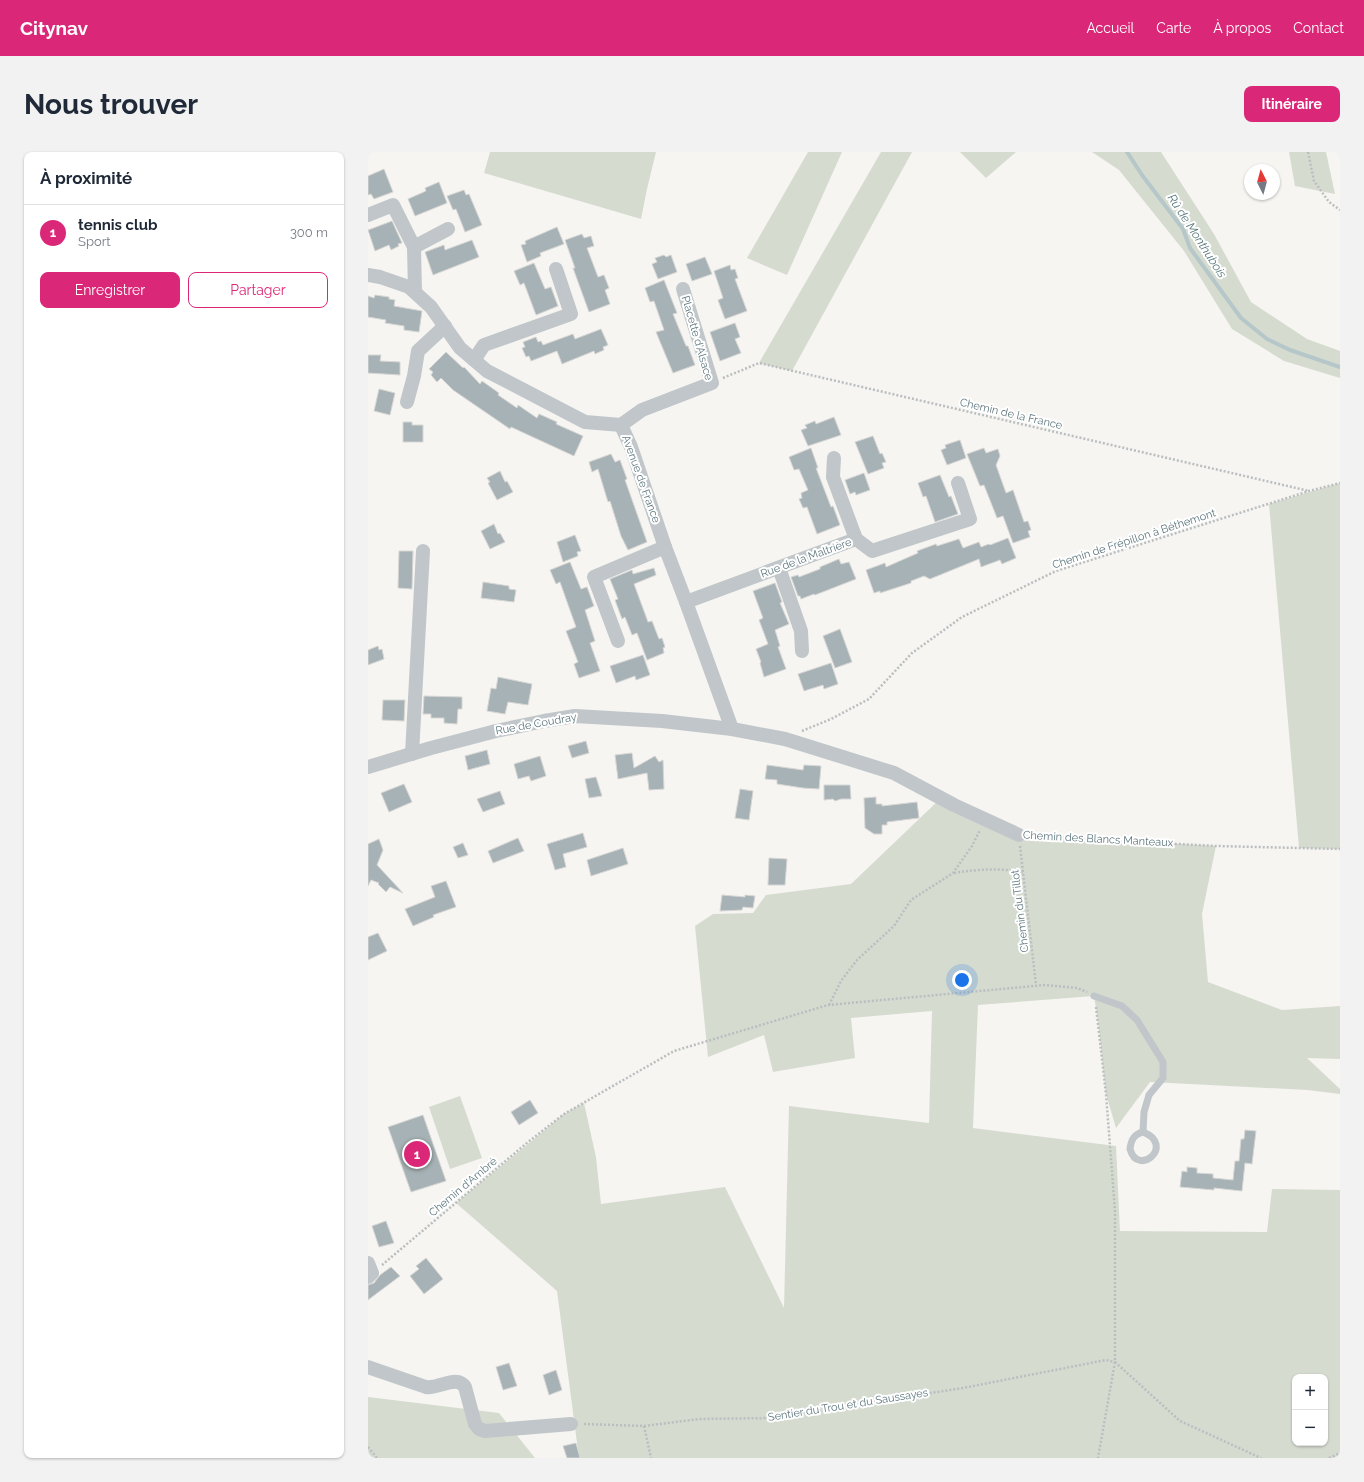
<!DOCTYPE html>
<html lang="fr">
<meta charset="utf-8">
<style>
body{margin:0;font-family:Raleway,sans-serif;background:#f2f2f3;color:#1f2937}
.controls{position:absolute;right:12px;bottom:12px;display:grid;overflow:hidden;border-radius:8px;box-shadow:0 1px 3px #0004}
.controls button{width:36px;height:36px;display:grid;place-items:center;padding:0;border:0;border-bottom:1px solid #e0e1e3;background:#fff;color:#1f2937;font:20px sans-serif}
.compass{position:absolute;left:876px;top:12px;width:36px;height:36px;border-radius:50%;background:#fff;box-shadow:0 1px 3px #0004;rotate:354deg}
.you{position:absolute;left:594px;top:828px;width:14px;height:14px;margin:-10px;border:3px solid #fff;border-radius:50%;background:#1a73e8;box-shadow:0 0 0 6px #1a73e833}
.badge{display:grid;place-items:center;width:26px;height:26px;border-radius:50%;background:#db2777;color:#fff;font-size:13px;font-weight:700}
.pin{position:absolute;translate:-50% -50%;border:2px solid #fff;box-shadow:0 1px 4px #0006}
.list{margin:0;padding:0;list-style:none}
h2{display:flex;justify-content:space-between;align-items:center;height:52px;margin:0;padding:0 16px;font-size:17px}
h2 small{font-size:13px;font-weight:400;color:#747a83}
.list li{display:grid;grid-template-columns:26px 1fr auto;gap:12px;align-items:center;box-sizing:border-box;height:56px;padding:0 16px;border-top:1px solid #e0e1e3}
.list b{display:block;font-size:15px;white-space:nowrap}
.list p{margin:0;font-size:13px;white-space:nowrap;color:#747a83}
.list em{font-size:13px;font-style:normal;color:#747a83}
.actions{display:flex;gap:8px;padding:12px 16px}
.actions a{flex:1;padding:9px 0;border:1px solid #db2777;border-radius:8px;text-align:center;font-size:14px;color:#db2777}
.actions .main{background:#db2777;color:#fff}
.map{position:relative;flex:none;width:972px;height:1306px;overflow:hidden;border-radius:8px}
header{display:flex;align-items:center;gap:24px;box-sizing:border-box;height:56px;padding:0 20px;background:#db2777;color:#fff}
header strong{font-size:19px}
nav{display:flex;gap:22px;margin-inline-start:auto;font-size:14px}
.intro{display:flex;align-items:center;justify-content:space-between;box-sizing:border-box;height:96px;padding:0 24px}
h1{margin:0;font-size:28px}
.button{padding:10px 18px;border-radius:8px;background:#db2777;color:#fff;font-size:14px;font-weight:700}
main{display:flex;gap:24px;padding:0 24px}
aside{flex:1;background:#fff;border-radius:8px;box-shadow:0 1px 3px #0004}
.map>svg:first-child{display:block}
</style>
<header>
<strong>Citynav</strong>
<nav><a>Accueil</a><a>Carte</a><a>À propos</a><a>Contact</a></nav>
</header>
<div class="intro"><h1>Nous trouver</h1><a class="button">Itinéraire</a></div>
<main>
<aside>
<h2>À proximité<small></small></h2>
<ul class="list">
<li><span class="badge">1</span><div><b>tennis club</b><p>Sport</p></div><em>300 m</em></li>
</ul>
<div class="actions"><a class="main">Enregistrer</a><a>Partager</a></div>
</aside>
<div class="map">
<svg width="972" height="1306" viewBox="0 0 972 1306">
<rect width="100%" height="100%" fill="#f6f5f1"/>
<g fill="#d6dbd0" fill-rule="evenodd">
<polygon points="122,0 288,0 279,37 273,67 116,21"/>
<polygon points="440,0 474,0 419,123 379,106"/>
<polygon points="513,0 544,0 424,219 391,211"/>
<polygon points="592,0 648,0 618,26"/>
<polygon points="724,0 793,0 846,82 883,150 939,187 972,199 972,226 916,209 864,177 816,99 751,18"/>
<polygon points="921,0 958,0 967,42 927,34"/>
<polygon points="972,331 972,697 931,696 901,352"/>
<path d="M573,646L651,683L848,694L834,762L840,830L914,858L972,854V907L939,906L972,937V942L939,938L782,930L748,976L738,942L730,869L726,844L610,853L605,976L748,994L752,1079L899,1080L904,1037L972,1038V1306H211L189,1139L88,1051L196,962L216,951L228,1005L233,1052L357,1035L416,1156L421,954L561,971L564,859L483,866L487,906L405,920L396,883L340,905L327,774L345,762L385,761L398,743L483,732ZM927,1225H957V1291H927Z"/>
<polygon points="92,944 114,1006 82,1017 61,955"/>
<polygon points="0,1245 131,1261 167,1306 0,1306"/>
</g>
<g fill="none" stroke-linecap="round" stroke-linejoin="round">
<polyline stroke="#b5c7c9" stroke-width="4" points="759,0 774,23 815,77 822,96 873,166 899,187 922,198 972,215"/>
</g>
<g fill="#a6b2b5" stroke="#d7d6d4">
<polygon points="16,17 25,40 6,47 3,42 0,43 0,24"/>
<polygon points="71,30 79,51 47,64 40,47 58,39 57,36"/>
<polygon points="96,38 98,43 101,42 114,73 97,80 88,57 85,58 79,44"/>
<polygon points="24,69 34,91 30,92 31,94 23,98 21,93 7,99 0,78"/>
<polygon points="189,75 196,92 172,101 173,104 159,110 153,93 158,92 157,89"/>
<polygon points="214,82 216,86 223,84 226,94 219,96 230,125 236,123 241,136 237,138 242,152 221,160 205,116 207,116 197,88"/>
<polygon points="104,88 111,105 65,123 57,100 76,93 77,98"/>
<polygon points="296,103 298,105 303,103 309,120 290,127 284,112 289,110 287,106"/>
<polygon points="337,105 344,122 324,129 318,112"/>
<polygon points="166,111 177,137 183,135 190,154 168,163 156,131 152,133 146,119"/>
<polygon points="362,113 363,118 367,117 370,126 367,127 379,159 357,167 350,148 355,146 346,119"/>
<polygon points="296,128 309,161 305,162 318,194 320,194 327,213 305,221 288,180 296,178 286,149 282,150 277,136"/>
<polygon points="7,143 21,145 21,147 27,148 26,154 54,159 51,180 36,178 36,174 17,171 18,168 0,165 0,144 6,146"/>
<polygon points="367,171 372,185 367,187 373,201 352,209 342,180"/>
<polygon points="233,177 240,193 235,195 236,198 227,202 226,199 194,212 189,199 163,209 161,204 158,205 154,196 157,195 155,190 168,185 170,190 173,189 175,193 205,182 207,187"/>
<polygon points="78,200 95,216 96,215 112,232 114,229 131,241 130,243 149,256 150,253 169,266 171,262 189,270 188,272 215,284 206,304 143,275 142,277 85,238 73,226 69,230 63,223 65,220 61,217"/>
<polygon points="0,203 13,203 12,209 32,210 32,223 0,221"/>
<polygon points="11,237 27,241 22,263 6,259"/>
<polygon points="466,265 473,283 440,294 433,278 439,276 437,273 447,269 448,272"/>
<polygon points="35,270 44,270 44,273 55,273 55,290 35,290"/>
<polygon points="505,284 512,302 514,301 518,310 514,311 516,316 500,322 487,290"/>
<polygon points="592,288 598,306 579,313 573,298 578,296 577,293"/>
<polygon points="443,296 450,316 448,316 463,355 465,354 472,373 449,382 439,355 435,356 431,347 434,346 433,341 440,338 431,317 426,318 421,305"/>
<polygon points="616,296 618,301 630,297 632,304 628,313 638,341 645,338 656,370 660,369 663,378 660,379 662,385 645,391 635,364 629,366 616,333 612,334 599,302"/>
<polygon points="243,302 247,310 252,308 259,327 257,328 279,390 260,398 253,384 242,349 240,350 230,317 224,320 221,310"/>
<polygon points="132,319 137,330 139,329 145,340 129,348 120,331 122,330 119,326"/>
<polygon points="496,321 502,338 488,343 487,340 482,342 477,328"/>
<polygon points="572,323 581,345 583,344 590,362 567,370 558,344 555,345 550,331"/>
<polygon points="126,372 130,382 132,381 137,390 122,397 113,379"/>
<polygon points="207,383 213,399 209,400 210,404 195,410 189,390"/>
<polygon points="640,386 648,406 634,412 632,408 613,415 611,407 562,427 556,424 543,429 543,431 512,441 512,439 506,441 498,418 517,411 518,415 550,401 549,399 568,392 569,394 591,387 595,396 611,390 613,395 621,392 622,393"/>
<polygon points="31,399 45,399 44,437 30,436"/>
<polygon points="471,407 473,412 481,410 488,427 447,443 446,442 433,447 432,444 430,444 423,425 430,423 431,425 452,417 452,415"/>
<polygon points="202,410 213,437 219,435 226,454 217,458 227,489 222,491 232,519 211,526 206,512 210,510 198,479 208,475 192,430 188,432 182,418"/>
<polygon points="286,416 288,423 266,432 280,470 284,469 291,487 294,486 297,495 295,496 296,501 279,508 269,481 264,483 257,465 254,467 247,448 250,447 242,427 264,418 265,422"/>
<polygon points="115,430 141,434 141,437 148,438 146,450 113,446"/>
<polygon points="407,431 414,450 412,451 421,472 407,478 412,494 410,495 418,517 396,525 392,511 393,510 388,497 400,492 391,468 395,466 385,439"/>
<polygon points="472,477 484,510 467,516 455,484"/>
<polygon points="10,494 11,498 14,497 16,507 0,513 0,498"/>
<polygon points="275,503 282,523 268,528 267,524 248,531 242,514"/>
<polygon points="463,511 470,532 456,537 455,533 436,539 430,522"/>
<polygon points="130,525 164,532 160,553 140,550 137,562 119,559 123,536 128,537"/>
<polygon points="56,544 94,545 94,557 90,557 89,572 76,571 76,566 63,566 63,562 55,562"/>
<polygon points="15,548 37,548 36,569 14,568"/>
<polygon points="218,589 221,601 204,606 200,594"/>
<polygon points="119,598 122,612 100,618 97,604"/>
<polygon points="264,601 266,616 287,604 291,610 295,608 296,637 281,638 279,621 250,627 247,603"/>
<polygon points="172,604 178,624 163,629 161,624 150,627 146,612"/>
<polygon points="399,613 435,618 436,613 453,614 451,637 435,636 409,632 409,628 397,627"/>
<polygon points="228,625 234,644 221,646 217,627"/>
<polygon points="36,632 44,650 21,660 13,641"/>
<polygon points="456,633 482,633 483,647 473,647 467,649 465,647 456,648"/>
<polygon points="372,637 385,639 381,668 367,666"/>
<polygon points="132,639 137,652 115,660 109,647"/>
<polygon points="508,645 508,652 514,652 514,654 549,650 551,666 519,670 519,673 514,673 514,682 506,682 497,676 496,646"/>
<polygon points="215,681 219,695 195,702 198,715 187,718 179,692"/>
<polygon points="150,686 156,699 125,711 120,699"/>
<polygon points="11,687 15,698 9,713 35,741 22,735 18,740 10,732 11,731 3,728 0,734 0,692"/>
<polygon points="95,691 100,703 90,706 85,695"/>
<polygon points="255,696 260,712 223,724 219,708"/>
<polygon points="401,706 419,707 417,733 400,733"/>
<polygon points="78,729 88,755 65,763 66,765 45,774 37,757 67,745 63,734"/>
<polygon points="354,743 377,745 377,743 387,744 385,756 375,755 374,758 352,759"/>
<polygon points="10,781 19,799 0,808 0,785"/>
<polygon points="162,948 170,961 151,973 143,960"/>
<polygon points="55,963 78,1029 43,1040 20,975"/>
<polygon points="877,978 888,979 884,1012 877,1011 874,1039 846,1036 846,1038 812,1035 814,1019 819,1020 819,1015 829,1016 829,1021 845,1022 845,1026 865,1028 867,1009 871,1009 873,987 876,987"/>
<polygon points="18,1069 26,1091 11,1095 4,1074"/>
<polygon points="58,1106 75,1127 56,1142 42,1124 51,1117 48,1114"/>
<polygon points="23,1115 32,1124 0,1148 0,1133 6,1131 12,1123"/>
<polygon points="141,1211 149,1234 135,1238 128,1215"/>
<polygon points="188,1218 194,1238 181,1243 175,1223"/>
<polygon points="208,1291 212,1306 199,1306 195,1294"/>
</g>
<g fill="none" stroke-linecap="round" stroke-linejoin="round">
<g stroke="#babec0" stroke-width="2.5" stroke-dasharray="2 2" stroke-linecap="butt">
<polyline points="940,0 946,29 961,50 972,58"/>
<polyline points="355,226 391,211 941,339"/>
<polyline points="434,579 463,567 501,547 544,501 594,465 688,419 941,339 972,331"/>
<polyline points="663,684 848,694 972,697"/>
<polyline points="652,694 668,833"/>
<path d="M586,721C611,717 630,716 655,720"/>
<polyline points="461,853 473,829 489,808 526,774 543,748 585,721 604,694 612,678"/>
<polyline points="728,855 738,942 747,1059 747,1210 730,1306"/>
<polyline points="14,1113 160,990 196,962 306,899 460,853 677,833 709,836 719,840"/>
<polyline points="747,1210 812,1269 893,1306"/>
<polyline points="216,1272 276,1274 331,1267 403,1266 595,1236 738,1208 747,1210"/>
<polyline points="276,1274 283,1306"/>
<polyline points="0,1295 9,1306"/>
<polyline points="961,1306 972,1301"/>
</g>
<g stroke="#c0c6c9" stroke-width="7">
<polyline points="726,844 754,854 769,868 795,910 795,926 781,943 776,960 775,980"/>
<path d="M775,980C808,993 770,1026 762,997C763,988 766,982 775,980Z"/>
</g>
<g stroke="#c0c6c9" stroke-width="14">
<polyline points="0,63 25,53 46,95"/>
<polyline points="0,123 12,125 41,135 63,155 92,196 119,219 217,270 253,273 263,295 297,395 318,450 364,577"/>
<polyline points="47,140 46,95 80,77"/>
<polyline points="106,208 116,193 203,162 188,117"/>
<polyline points="39,250 46,224 50,199 77,174"/>
<polyline points="253,273 274,258 344,231 315,137"/>
<polyline points="466,306 465,325 488,387"/>
<polyline points="411,416 433,479 434,499"/>
<polyline points="318,450 488,387 504,399 602,367 590,331"/>
<polyline points="250,489 226,425 297,395"/>
<polyline points="44,602 55,399"/>
<polyline points="0,615 63,596 128,579 176,569 207,564 294,569 364,577 417,587 526,621 586,653 651,683"/>
<polyline points="0,1111 4,1121 0,1125"/>
<path d="M0,1215L58,1235C71,1237 89,1222 97,1235L107,1272L111,1277L117,1279L203,1272"/>
</g>
</g>
<g text-anchor="middle" dominant-baseline="central" stroke-width="4" stroke-linejoin="round" paint-order="stroke">
<g font-size="11" fill="#5e777f" stroke="#fff">
<text transform="translate(329 186) rotate(74)">Placette d'Alsace</text>
<text transform="translate(643 262) rotate(13)">Chemin de la France</text>
<text transform="translate(273 327) rotate(70)">Avenue de France</text>
<text transform="translate(766 387) rotate(-18)">Chemin de Frépillon à Béthemont</text>
<text transform="translate(438 406) rotate(-20)">Rue de la Maltrière</text>
<text transform="translate(168 572) rotate(-10)">Rue de Coudray</text>
<text transform="translate(730 687) rotate(3)">Chemin des Blancs Manteaux</text>
<text transform="translate(652 759) rotate(-97)">Chemin du Tillot</text>
<text transform="translate(95 1035) rotate(-40)">Chemin d'Ambré</text>
<text transform="translate(480 1253) rotate(-9)">Sentier du Trou et du Saussayes</text>
</g>
<g font-size="12" font-style="italic" fill="#58787c" stroke="#fff">
<text transform="translate(829 84) rotate(57)">Rû de Monthubois</text>
</g>
</g>
</svg>
<div class="controls">
<button>+</button>
<button>−</button>
</div>
<svg class="compass" viewBox="-18 -18 36 36"><path d="M0-13l5 13h-10z" fill="#e53935"/><path d="M0 13l5-13h-10z" fill="#747a83"/></svg>
<div class="you"></div>
<div class="pin badge" style="left:49px;top:1002px">1</div>
</div>
</main>
